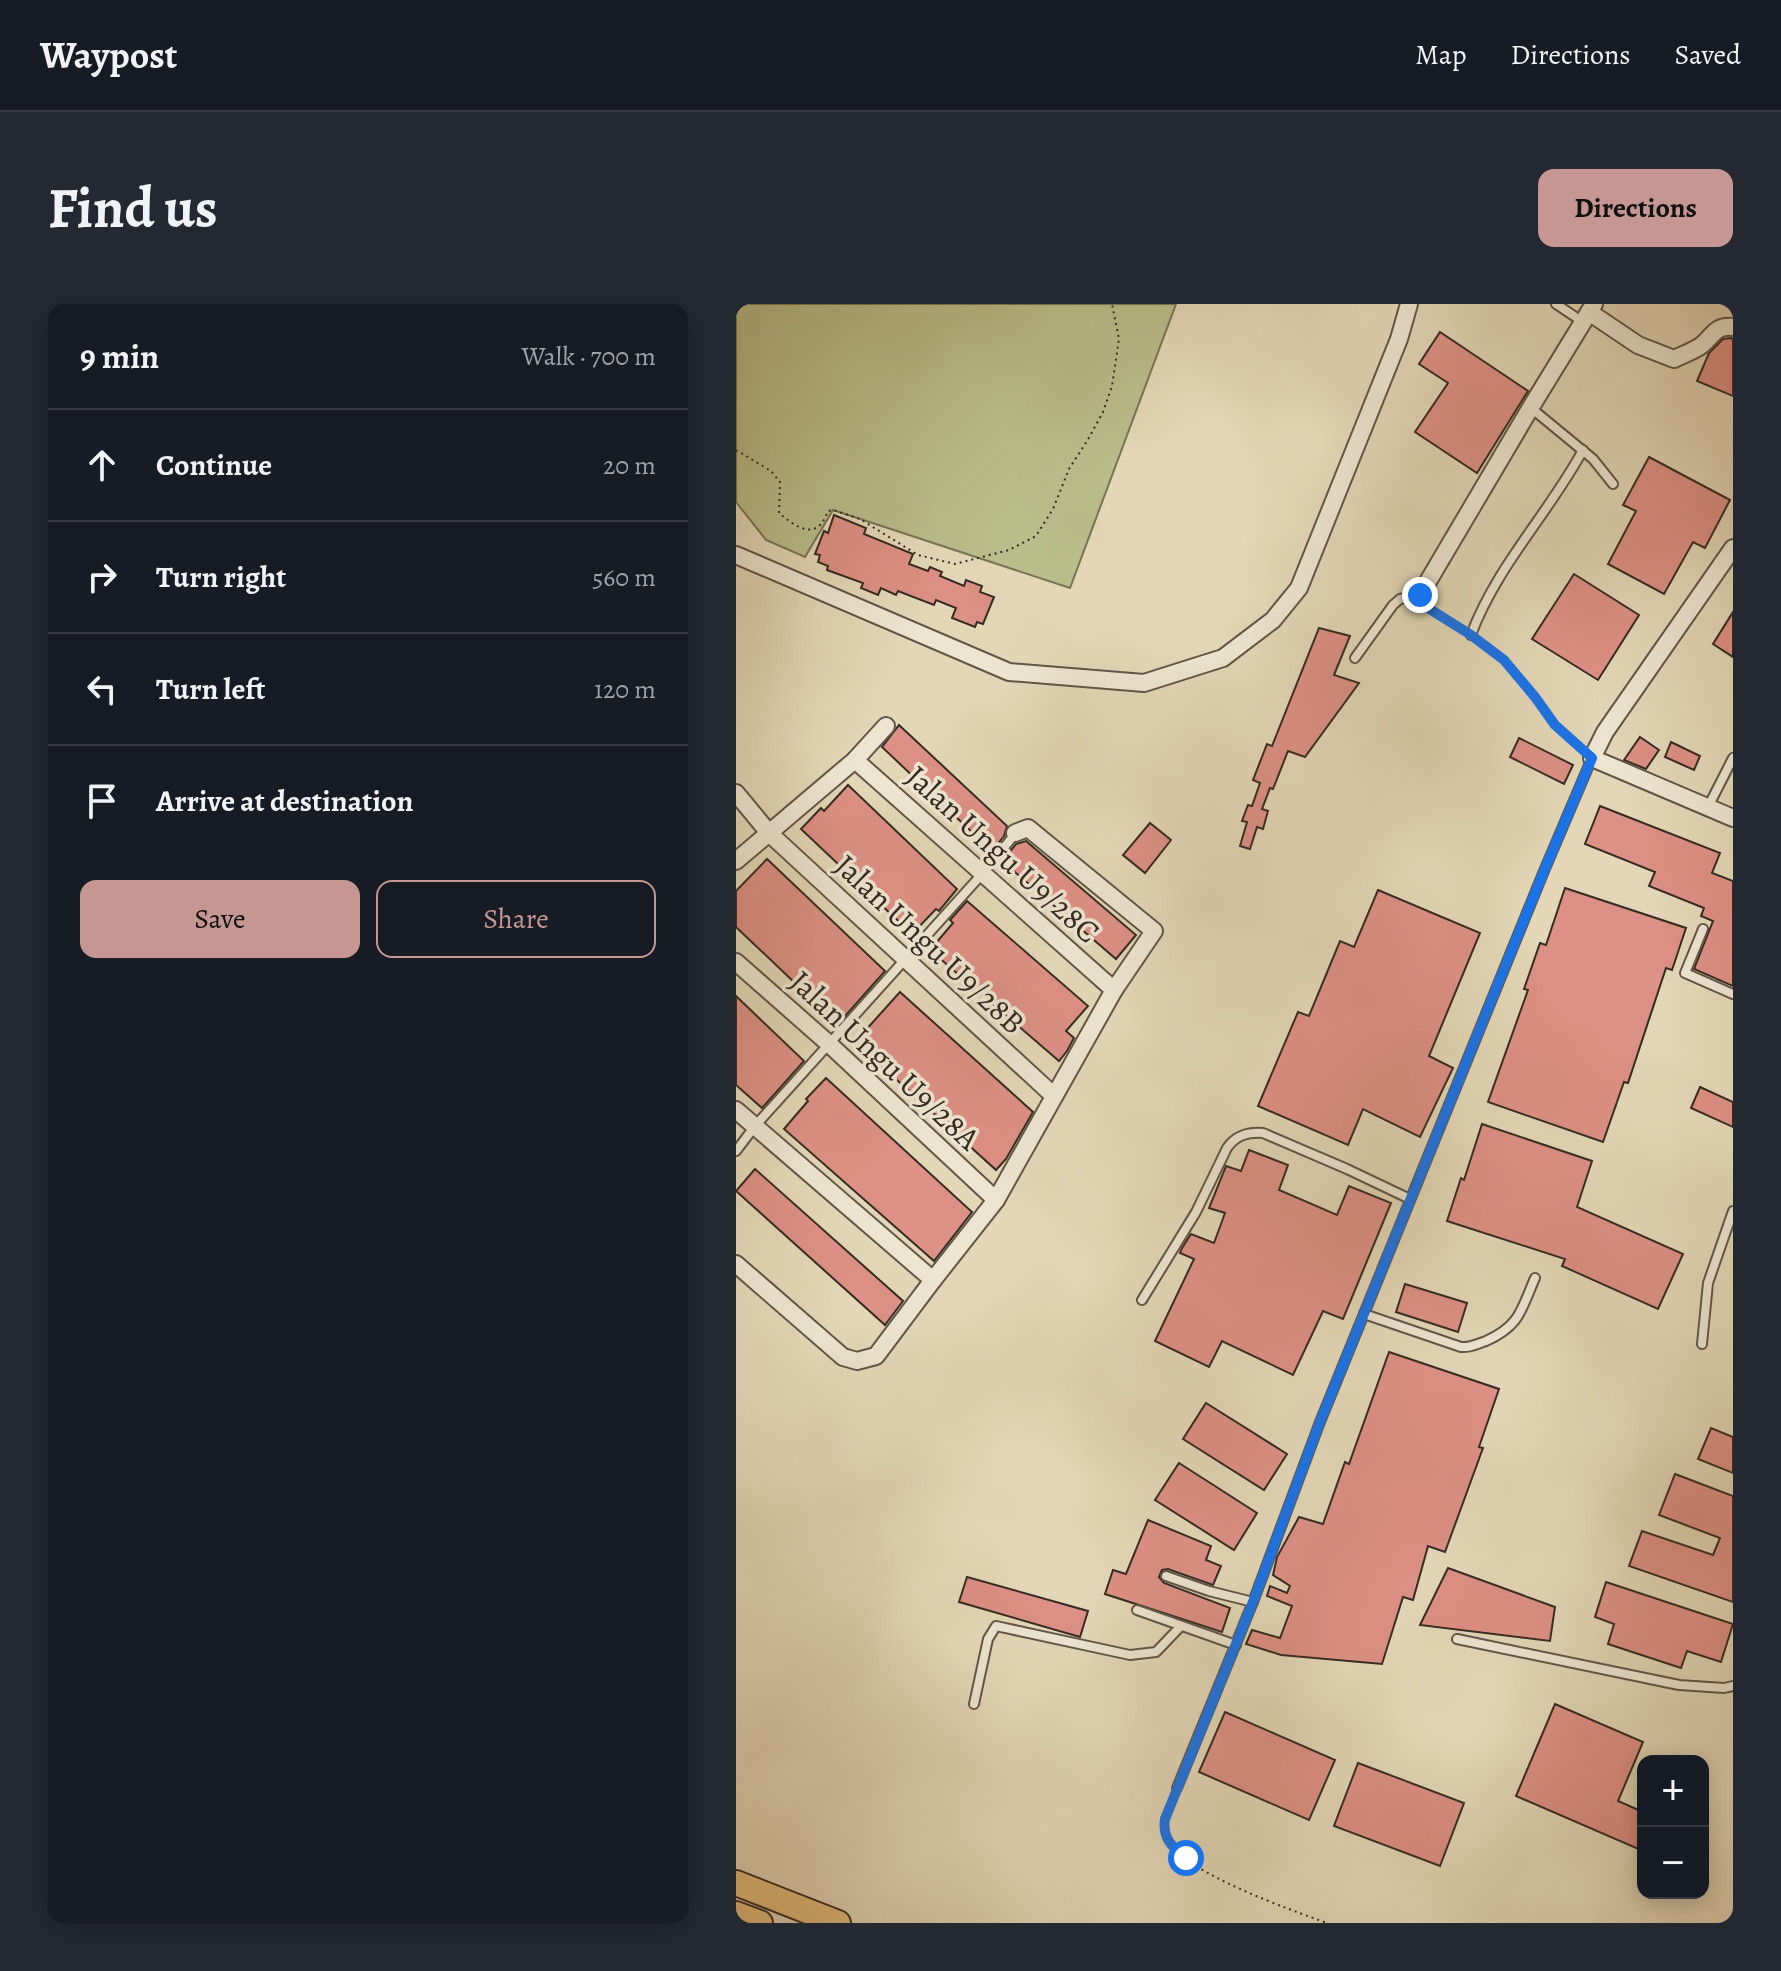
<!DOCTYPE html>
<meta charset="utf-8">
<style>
body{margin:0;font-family:Alegreya,serif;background:#242831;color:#f1f3f6}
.controls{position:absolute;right:24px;bottom:24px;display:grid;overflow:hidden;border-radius:16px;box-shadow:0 4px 20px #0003}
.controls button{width:72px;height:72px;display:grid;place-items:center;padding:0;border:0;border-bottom:2px solid #363941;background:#171b24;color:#f1f3f6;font:40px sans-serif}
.stop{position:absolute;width:24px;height:24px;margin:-18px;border:6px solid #1a73e8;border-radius:50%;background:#fff}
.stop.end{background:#1a73e8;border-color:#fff;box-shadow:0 2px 8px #0008}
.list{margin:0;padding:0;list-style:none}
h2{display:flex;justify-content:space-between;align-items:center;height:104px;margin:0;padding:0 32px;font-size:34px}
h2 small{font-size:26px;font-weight:400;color:#9ea1a6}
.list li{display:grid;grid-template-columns:52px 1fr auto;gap:24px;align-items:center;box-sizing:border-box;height:112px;padding:0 32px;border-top:2px solid #363941}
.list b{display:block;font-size:30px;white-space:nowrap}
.list em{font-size:26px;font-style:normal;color:#9ea1a6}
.actions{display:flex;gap:16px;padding:24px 32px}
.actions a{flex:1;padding:18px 0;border:2px solid #c59692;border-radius:16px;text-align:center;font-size:28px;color:#c59692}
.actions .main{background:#c59692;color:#111}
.icon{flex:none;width:44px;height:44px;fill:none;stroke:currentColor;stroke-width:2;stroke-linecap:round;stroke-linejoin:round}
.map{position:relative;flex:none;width:997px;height:1619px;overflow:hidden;border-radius:16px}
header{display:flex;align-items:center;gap:48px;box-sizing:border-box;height:112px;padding:0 40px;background:#171b24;border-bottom:2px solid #363941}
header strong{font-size:38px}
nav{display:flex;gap:44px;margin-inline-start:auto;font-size:28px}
.intro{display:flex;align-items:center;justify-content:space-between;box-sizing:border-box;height:192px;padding:0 48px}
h1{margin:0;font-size:56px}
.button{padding:20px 36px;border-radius:16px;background:#c59692;color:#111;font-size:28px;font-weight:700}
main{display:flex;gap:48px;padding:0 48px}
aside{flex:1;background:#171b24;border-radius:16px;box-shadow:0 4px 20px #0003}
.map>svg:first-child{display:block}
</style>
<header>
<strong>Waypost</strong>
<nav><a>Map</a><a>Directions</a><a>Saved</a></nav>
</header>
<div class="intro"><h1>Find us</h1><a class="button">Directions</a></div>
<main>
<aside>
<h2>9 min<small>Walk · 700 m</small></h2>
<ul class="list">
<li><svg class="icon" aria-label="ahead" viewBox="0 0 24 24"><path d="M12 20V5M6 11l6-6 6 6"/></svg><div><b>Continue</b></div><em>20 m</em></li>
<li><svg class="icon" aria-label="right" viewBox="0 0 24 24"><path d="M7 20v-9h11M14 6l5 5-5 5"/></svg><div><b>Turn right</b></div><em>560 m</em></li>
<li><svg class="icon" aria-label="left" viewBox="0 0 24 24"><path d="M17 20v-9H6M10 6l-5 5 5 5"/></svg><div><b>Turn left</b></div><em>120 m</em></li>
<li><svg class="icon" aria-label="arrive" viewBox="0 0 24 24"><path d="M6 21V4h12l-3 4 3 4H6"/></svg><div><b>Arrive at destination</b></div></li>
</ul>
<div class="actions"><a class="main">Save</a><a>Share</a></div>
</aside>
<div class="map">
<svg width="997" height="1619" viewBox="0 0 997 1619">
<rect width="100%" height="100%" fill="#e3d7b7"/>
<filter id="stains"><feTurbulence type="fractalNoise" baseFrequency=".0025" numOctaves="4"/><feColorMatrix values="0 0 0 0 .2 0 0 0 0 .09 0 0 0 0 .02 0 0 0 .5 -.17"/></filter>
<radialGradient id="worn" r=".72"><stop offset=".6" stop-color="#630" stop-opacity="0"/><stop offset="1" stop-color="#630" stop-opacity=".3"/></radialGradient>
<polygon fill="#b9bd8a" stroke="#787456" stroke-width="2" points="0,0 440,0 334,284 97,206 69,253 30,236 0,198"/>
<g fill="#dd9085" stroke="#362b23" stroke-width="2">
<polygon points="704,28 792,87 741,169 679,128 712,79 683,60"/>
<polygon points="995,34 997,35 997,92 961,77 973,49 987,35"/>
<polygon points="913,153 994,196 969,244 957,238 928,290 872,260 900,207 887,201"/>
<polygon points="98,211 130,224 128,230 177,250 173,260 192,267 194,263 206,268 204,272 228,282 230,276 246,282 244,288 258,293 247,320 241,318 239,323 216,314 220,304 200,296 198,301 162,287 160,291 145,284 142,291 125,284 127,279 91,266 92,262 82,258 84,251 79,250 88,227 92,229"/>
<polygon points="838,270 903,311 862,376 796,335"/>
<polygon points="997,308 997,353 977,340"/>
<polygon points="583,324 614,332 598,371 623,379 569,453 552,447 537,485 534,484 526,505 532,507 527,525 521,523 514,545 504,542 511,518 506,517 512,501 516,502 524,479 517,476 531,440 536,442"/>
<polygon points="163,421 271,522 268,532 256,547 146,443"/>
<polygon points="904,433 923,446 910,465 888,456"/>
<polygon points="783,434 837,461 828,480 774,453"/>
<polygon points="935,438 964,452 958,466 929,453"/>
<polygon points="112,481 221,585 203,607 200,605 176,630 65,525 85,504 88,507"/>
<polygon points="864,502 984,549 976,569 997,577 997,682 958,665 977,617 965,612 968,604 913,582 919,568 849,540"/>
<polygon points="414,519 435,536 409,569 387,551"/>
<polygon points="290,537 400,631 380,655 266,557 280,540"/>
<polygon points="31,555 149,667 102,720 0,623 0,587"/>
<polygon points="829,584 950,624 936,666 930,664 892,779 888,778 867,838 752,798 792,686 788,685 804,639 810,641"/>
<polygon points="642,586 744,629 693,752 717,764 684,833 627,805 612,841 522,802 562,708 573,712 604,637 618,643"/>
<polygon points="231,597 352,702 330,727 338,734 331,747 323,757 194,646 217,619 214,616"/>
<polygon points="164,688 297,808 270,855 260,866 119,738"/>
<polygon points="0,692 68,757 26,804 0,781"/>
<polygon points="90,774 236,908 198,957 48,825 72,797 70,795"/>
<polygon points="964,783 997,798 997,823 955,804"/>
<polygon points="746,820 856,857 841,903 947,950 922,1005 826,962 829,955 711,917 725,874 728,876"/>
<polygon points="513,846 552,861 543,886 601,911 613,882 655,899 607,1015 587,1007 557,1071 486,1037 473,1063 419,1037 458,955 444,949 446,944 455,930 478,939 489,909 473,904 490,862 505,867"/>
<polygon points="19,865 167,997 149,1021 0,887"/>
<polygon points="669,980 731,999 722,1028 660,1008"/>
<polygon points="653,1048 763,1085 743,1143 747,1144 709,1248 692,1242 677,1296 667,1293 646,1360 545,1351 510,1340 516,1326 544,1334 556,1302 531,1292 534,1282 551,1289 554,1282 537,1271 541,1253 563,1213 587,1220 609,1158 613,1160"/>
<polygon points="470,1099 551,1150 528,1186 447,1135"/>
<polygon points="975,1124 997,1133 997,1169 962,1155"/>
<polygon points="443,1159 521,1209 498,1246 419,1196"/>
<polygon points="939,1170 997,1192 997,1298 893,1262 906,1227 977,1251 984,1234 923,1211"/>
<polygon points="412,1216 475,1242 470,1256 485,1262 477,1281 432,1265 426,1266 423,1273 428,1279 494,1304 486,1328 369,1290 377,1266 390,1270"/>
<polygon points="712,1264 819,1303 814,1337 684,1321"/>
<polygon points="231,1273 352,1307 344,1333 223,1298"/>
<polygon points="870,1278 997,1320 985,1358 951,1347 945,1364 872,1340 878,1320 859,1313"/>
<polygon points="819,1400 907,1438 882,1497 907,1508 907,1547 780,1492"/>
<polygon points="489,1408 599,1456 573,1516 463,1468"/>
<polygon points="622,1459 728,1499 704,1562 598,1522"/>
</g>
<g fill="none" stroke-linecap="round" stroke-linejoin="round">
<defs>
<g id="lane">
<polyline points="820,0 847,18"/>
<polyline points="795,104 857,155 877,180"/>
<path d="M735,331C760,263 813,209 847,146"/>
<polyline points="619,354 657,301 664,295 684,291"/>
<polyline points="972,503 997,454"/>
<polyline points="967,625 949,669 997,690"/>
<polyline points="0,847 19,822 247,569 279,530"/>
<path d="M406,996L460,908L491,844C500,831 512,828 527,829L611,865L674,895"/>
<path d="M628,1010L725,1043C734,1044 741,1040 750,1037C784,1022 785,1006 799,974"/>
<polyline points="966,1040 972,979 997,907"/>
<polyline points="430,1272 473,1287 517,1298"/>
<polyline points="401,1306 500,1341"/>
<polyline points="721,1335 943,1381 988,1384 997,1382"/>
<polyline points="238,1400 252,1335 260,1322 394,1351 420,1348 445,1322"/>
<polyline points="441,1484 517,1298 584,1118 808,567 856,454"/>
</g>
<g id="street">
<path d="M853,8L902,41L938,55C946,51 955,48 963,43C977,34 977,21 997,23"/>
<polyline points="997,244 869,428 856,454 997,514"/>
<polyline points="0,251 273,368 408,379 487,354 537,316 563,284 663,35 673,0"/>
<polyline points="684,291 795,103 858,0"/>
<polyline points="119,456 378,686"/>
<polyline points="0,489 33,529 318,792"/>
<polyline points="0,557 119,456 150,422"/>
<polyline points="0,658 92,739 260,896"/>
<polyline points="0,806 197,976"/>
<polyline points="0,960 107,1053 121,1057 140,1052 197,976 260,896 378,686 418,627 292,524 279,529"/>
</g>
<g id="primary">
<polyline points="0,1579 102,1619"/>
<polyline points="0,1610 24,1619"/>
</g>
</defs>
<use href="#lane" stroke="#615648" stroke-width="12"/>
<use href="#street" stroke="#615648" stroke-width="20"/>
<use href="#primary" stroke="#362b23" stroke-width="28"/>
<g stroke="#362b23" stroke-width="2" stroke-dasharray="2 4" stroke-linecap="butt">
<path d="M0,146L35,167L44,178L43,209C61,224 81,238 92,207L97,206L124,215L182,251L219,260L273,246L300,232L317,205L333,165L351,137L367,108L376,82L383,35L376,0"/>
<polyline points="691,304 726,326"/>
<polyline points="745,339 768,356 799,393 819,421 844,444"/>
<path d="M437,1494C432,1507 423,1522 431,1536C449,1569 555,1606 591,1619"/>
</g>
<use href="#lane" stroke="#ede5d0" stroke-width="8"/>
<use href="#street" stroke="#ede5d0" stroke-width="16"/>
<use href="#primary" stroke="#e2bc7c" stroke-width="24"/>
</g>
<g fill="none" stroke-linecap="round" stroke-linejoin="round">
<path stroke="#1a73e8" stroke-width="10" d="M450,1554C436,1543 426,1534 429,1515L517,1298L584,1118L808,567L856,454L819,421L799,393L768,356L735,331L684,299V291"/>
</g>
<g text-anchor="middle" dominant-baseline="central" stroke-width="7" stroke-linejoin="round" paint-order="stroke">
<g font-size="32" fill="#362b23" stroke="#ede5d0">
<text transform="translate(267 550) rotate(42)">Jalan Ungu U9/28C</text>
<text transform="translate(194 640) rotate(43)">Jalan Ungu U9/28B</text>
<text transform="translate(149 756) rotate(43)">Jalan Ungu U9/28A</text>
</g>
</g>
<rect width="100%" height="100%" filter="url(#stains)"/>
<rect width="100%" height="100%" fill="url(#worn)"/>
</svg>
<div class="controls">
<button>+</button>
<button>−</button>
</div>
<div class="stop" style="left:450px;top:1554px"></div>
<div class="stop end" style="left:684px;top:291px"></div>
</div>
</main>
